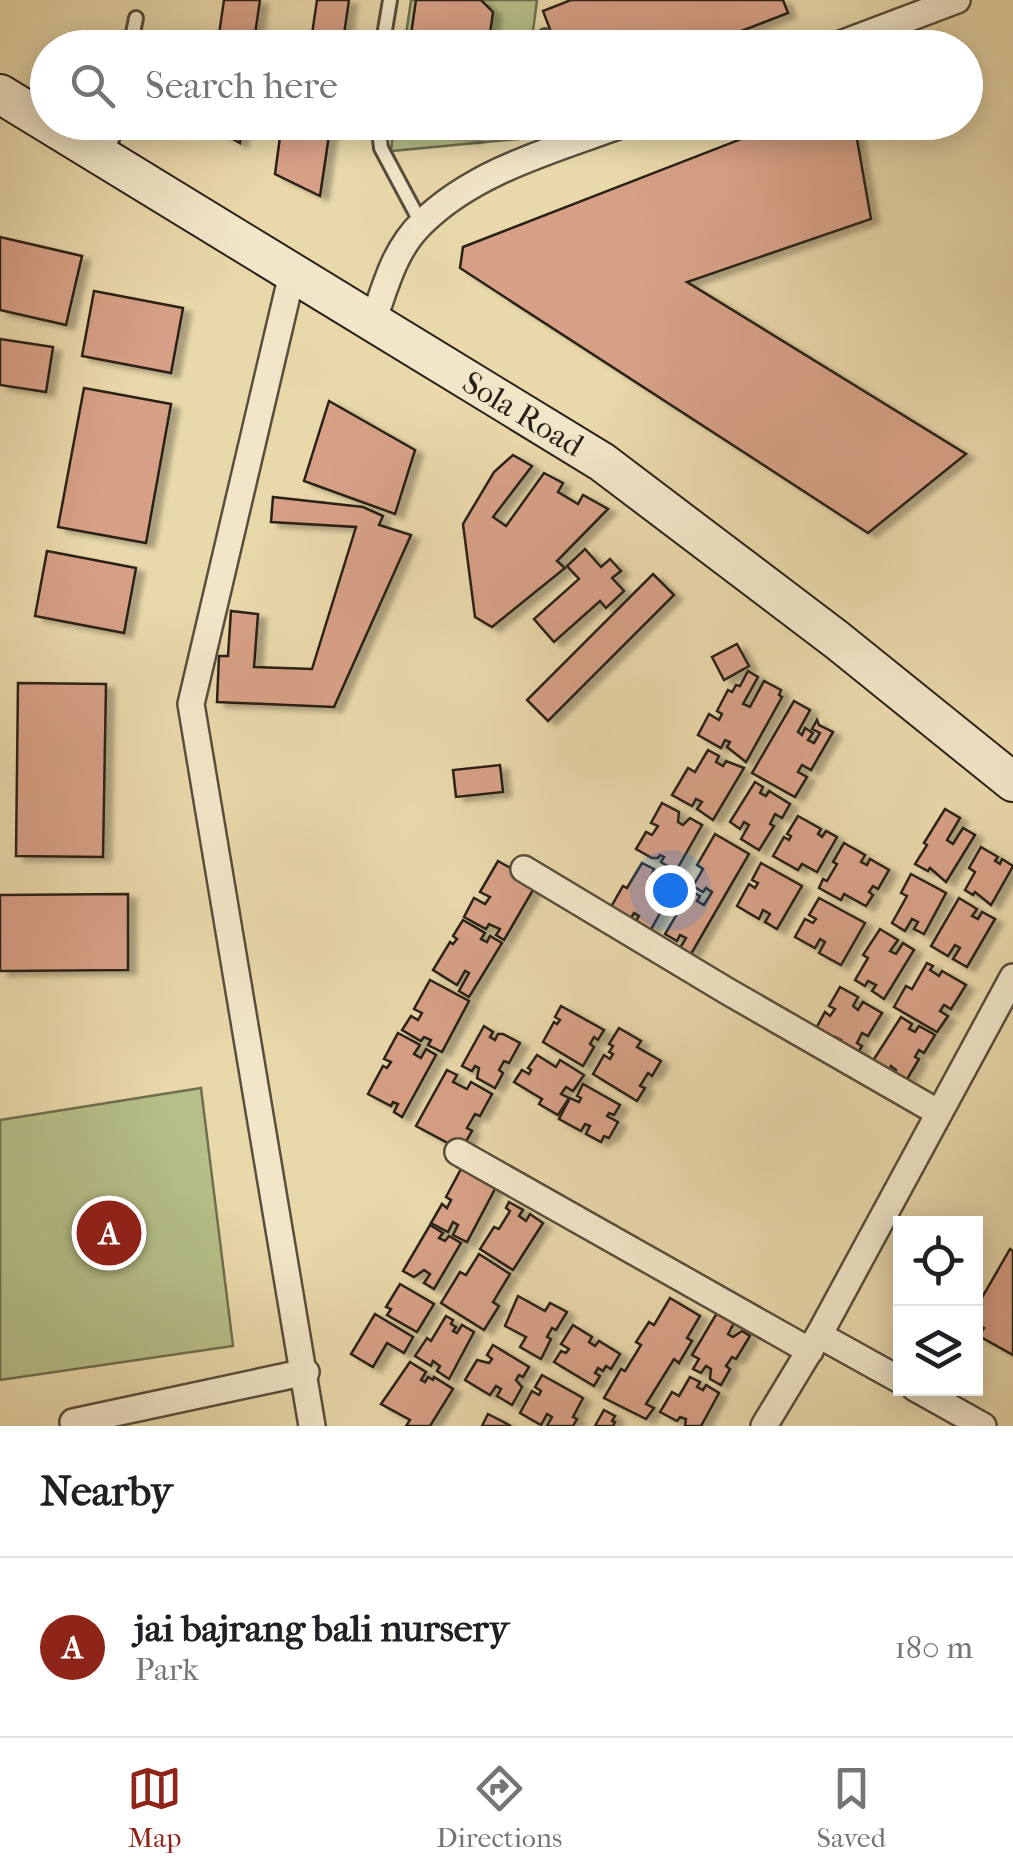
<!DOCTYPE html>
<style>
body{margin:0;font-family:"IM FELL French Canon",serif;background:#f6f6f6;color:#202124}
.controls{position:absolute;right:30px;bottom:30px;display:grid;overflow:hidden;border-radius:0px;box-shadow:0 5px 25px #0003}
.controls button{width:90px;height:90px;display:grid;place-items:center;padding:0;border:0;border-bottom:2px solid #e0e0e0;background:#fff;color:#202124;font:50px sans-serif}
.you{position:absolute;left:670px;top:890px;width:35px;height:35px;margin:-25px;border:8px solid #fff;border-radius:50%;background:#1a73e8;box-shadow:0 0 0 15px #1a73e833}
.badge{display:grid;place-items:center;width:65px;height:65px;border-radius:50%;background:#8f2418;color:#fff;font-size:32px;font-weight:700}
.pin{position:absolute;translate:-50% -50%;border:5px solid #fff;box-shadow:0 2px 10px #0006}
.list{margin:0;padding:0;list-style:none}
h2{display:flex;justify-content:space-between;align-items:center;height:130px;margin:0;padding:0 40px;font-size:42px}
h2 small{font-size:32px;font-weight:400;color:#757577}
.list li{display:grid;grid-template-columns:65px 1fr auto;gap:30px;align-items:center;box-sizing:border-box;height:180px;padding:0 40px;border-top:2px solid #e0e0e0}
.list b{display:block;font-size:38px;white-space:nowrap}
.list p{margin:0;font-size:32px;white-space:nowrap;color:#757577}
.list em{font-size:32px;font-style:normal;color:#757577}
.icon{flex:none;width:55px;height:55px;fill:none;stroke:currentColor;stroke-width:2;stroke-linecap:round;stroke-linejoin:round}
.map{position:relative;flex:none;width:1013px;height:1426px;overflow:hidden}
.search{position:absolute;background:#fff;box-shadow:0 5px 25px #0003;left:30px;right:30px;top:30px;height:110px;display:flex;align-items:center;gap:25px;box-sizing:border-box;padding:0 35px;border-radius:55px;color:#757577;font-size:38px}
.sheet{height:310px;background:#fff}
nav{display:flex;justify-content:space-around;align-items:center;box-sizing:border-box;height:140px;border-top:2px solid #e0e0e0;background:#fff;font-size:28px;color:#757577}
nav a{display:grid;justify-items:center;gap:5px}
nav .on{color:#8f2418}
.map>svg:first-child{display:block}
</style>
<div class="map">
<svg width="1013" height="1426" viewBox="0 0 1013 1426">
<defs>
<filter id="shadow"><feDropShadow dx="8" dy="4.5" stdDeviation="2.5" flood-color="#0004"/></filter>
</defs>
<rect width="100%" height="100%" fill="#e9d8aa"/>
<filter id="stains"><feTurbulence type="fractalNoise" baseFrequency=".002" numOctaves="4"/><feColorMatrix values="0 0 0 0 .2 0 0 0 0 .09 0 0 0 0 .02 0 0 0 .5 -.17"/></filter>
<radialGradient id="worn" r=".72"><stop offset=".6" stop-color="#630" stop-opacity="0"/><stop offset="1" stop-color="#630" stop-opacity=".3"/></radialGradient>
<g fill="#b6bf89" stroke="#707050" stroke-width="2.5">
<polygon points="411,0 537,0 531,47 404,48"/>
<polygon points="394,123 521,123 519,139 391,151"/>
<polygon points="201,1088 233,1346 0,1380 0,1120"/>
</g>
<g fill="#d7a086" stroke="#292118" stroke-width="2.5" filter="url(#shadow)">
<polygon points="224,0 260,0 253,48 217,48"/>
<polygon points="317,0 349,0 342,48 310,48"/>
<polygon points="416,0 481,0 493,12 488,48 409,48"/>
<polygon points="571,0 783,0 788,13 697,48 557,48 543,11"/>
<polygon points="206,122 242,122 240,143 206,124"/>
<polygon points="282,122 331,122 320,196 275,174"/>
<polygon points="397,122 476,122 474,139"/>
<polygon points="785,122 854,122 871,219 687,282 966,454 868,533 460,268 463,247"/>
<polygon points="0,237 82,256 66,325 0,310"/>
<polygon points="94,291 183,308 171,373 82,356"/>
<polygon points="0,339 53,347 46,392 0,385"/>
<polygon points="84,388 171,404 146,543 58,527"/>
<polygon points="329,401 415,450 395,514 304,481"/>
<polygon points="513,455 532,466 493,517 506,526 544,473 563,483 558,492 578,504 583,495 608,509 557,561 565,568 492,627 475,617 463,524 494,472"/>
<polygon points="273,497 363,507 383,516 379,525 411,535 334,707 217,702 219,656 228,656 231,611 258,614 254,667 312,669 356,527 271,522"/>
<polygon points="585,549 601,567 610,559 621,571 612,578 624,591 606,608 600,601 554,642 534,619 579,579 567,566"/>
<polygon points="47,551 136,568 124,633 35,616"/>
<polygon points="653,574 674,595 548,721 527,700"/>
<polygon points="737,644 749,666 724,680 712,657"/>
<polygon points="748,671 758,677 743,704 750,707 764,681 781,690 779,695 782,697 746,762 727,747 730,742 725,740 721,748 698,735 709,714 719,720 722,714 717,711 728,690 732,692 736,685 740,686"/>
<polygon points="18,683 106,684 103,857 16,856"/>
<polygon points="794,701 810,710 798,732 802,735 805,728 813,733 808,740 814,743 820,733 812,729 817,720 819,725 833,732 811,770 802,765 798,772 807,777 795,797 752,773"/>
<polygon points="708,750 719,756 716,762 723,766 726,761 744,768 713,820 697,809 702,802 696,799 692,806 672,795 688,768 695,772"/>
<polygon points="500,765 503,792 456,797 453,770"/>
<polygon points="755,782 763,787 760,793 766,796 769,791 790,804 782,818 775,814 770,824 774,826 759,850 741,839 749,825 744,822 740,829 730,822"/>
<polygon points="662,803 679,812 678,822 683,825 690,818 702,825 676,871 661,862 664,857 660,855 658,858 652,858 636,849 646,832 652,835 658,826 651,823"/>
<polygon points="945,809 960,818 947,840 953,844 963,828 975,835 946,882 930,868 928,871 915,864 927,845 924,843"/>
<polygon points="798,816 821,829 818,834 822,837 826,831 837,837 817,872 802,864 798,870 773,856 784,837 789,840 791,836 787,834"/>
<polygon points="715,834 749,854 691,954 680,948 686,938 680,935 677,941 665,934 677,914 671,911 684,888 700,896 697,901 704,905 712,892 706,888 703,892 693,886 703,869 697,865"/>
<polygon points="844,843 865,855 861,862 867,865 870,859 889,870 878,889 873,886 869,892 873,895 866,906 844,894 841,900 819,888 823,879 827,881 837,864 833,862"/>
<polygon points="981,847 998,857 995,861 1000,864 1002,859 1013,866 991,905 975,892 973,895 965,890 975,872 969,868"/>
<polygon points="498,861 537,883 504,940 496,935 500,929 489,924 486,929 464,917 474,898 485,904 490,897 480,892"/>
<polygon points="642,863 654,869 651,876 658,880 661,873 677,883 645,940 630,931 639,916 634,913 627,925 607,914 623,886 627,888"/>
<polygon points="761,863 802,886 777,929 765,922 770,914 763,910 759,919 737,906 749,884 755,888 758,883 752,880"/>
<polygon points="911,874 946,893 924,934 914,929 918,922 912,919 905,931 892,923 907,896 901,893"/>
<polygon points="128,894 128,970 0,971 0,895"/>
<polygon points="819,898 865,923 841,965 819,953 825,942 820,939 815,948 795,937 805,919 813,923 816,919 809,915"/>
<polygon points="959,898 977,909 972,916 978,919 982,912 995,919 967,967 953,959 960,948 955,945 948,956 931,946"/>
<polygon points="463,920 485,933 481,939 487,942 490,936 502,943 469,997 459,991 469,973 465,971 457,985 433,970 450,942 453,944 457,939 453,936"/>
<polygon points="880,929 898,940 890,951 896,954 903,943 914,950 884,999 872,991 876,985 868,981 865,986 855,980 868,958 863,955"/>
<polygon points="927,963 933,966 930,970 939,976 942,971 966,985 951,1009 944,1005 940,1011 948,1016 937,1032 894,1007 906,986 912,989"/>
<polygon points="430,980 469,1001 442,1052 428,1045 431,1040 424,1037 421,1041 402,1030 411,1016 418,1020 422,1013 414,1009"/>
<polygon points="840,987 858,997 853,1006 858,1010 863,1002 882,1013 868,1036 862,1033 857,1043 862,1046 855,1058 837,1047 841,1040 835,1037 831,1044 813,1034 825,1012 830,1016 835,1009 829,1006"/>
<polygon points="561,1006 604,1030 598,1040 594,1037 590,1044 594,1047 583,1066 543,1042 554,1022 557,1024 560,1020 555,1017"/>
<polygon points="901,1017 912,1024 909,1029 915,1032 919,1026 935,1035 924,1053 919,1050 915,1057 919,1059 906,1081 893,1074 896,1070 891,1066 888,1072 867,1070"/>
<polygon points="484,1026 493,1032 490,1037 495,1040 498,1034 503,1034 520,1043 509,1063 504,1061 499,1070 503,1073 495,1088 477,1078 479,1068 475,1066 472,1071 462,1066"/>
<polygon points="619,1028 641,1041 637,1047 661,1061 652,1076 648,1073 640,1086 645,1088 637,1101 593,1074 604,1055 610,1059 613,1054 609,1052 613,1046 609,1044"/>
<polygon points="398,1033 420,1045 414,1054 421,1058 426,1049 436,1055 402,1117 394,1112 398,1104 393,1102 391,1106 368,1094 383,1066 387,1068 391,1062 384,1059"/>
<polygon points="537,1055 556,1067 560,1060 584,1075 573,1091 566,1087 561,1094 569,1098 558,1115 539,1104 542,1099 514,1082 522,1070 529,1074 531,1070 528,1068"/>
<polygon points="447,1070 457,1075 453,1082 467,1089 471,1082 492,1094 480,1116 475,1114 467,1128 472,1131 461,1150 416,1126"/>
<polygon points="583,1084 620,1105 614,1115 609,1113 607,1116 618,1122 609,1138 604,1136 601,1142 586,1134 590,1126 585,1124 581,1131 559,1119 570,1098 579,1102 581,1098 577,1096"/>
<polygon points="461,1169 496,1187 467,1242 453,1235 458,1225 453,1222 448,1232 431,1223 442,1204 447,1208 451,1200 446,1197"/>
<polygon points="509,1202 523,1210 519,1216 526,1221 530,1214 543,1223 513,1270 480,1249 494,1227 499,1229 510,1211 506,1208"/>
<polygon points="430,1225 443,1233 439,1238 445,1241 449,1236 461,1243 434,1289 424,1283 430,1274 424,1270 414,1277 403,1271"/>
<polygon points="1010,1249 1013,1251 1013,1355 979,1336 984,1328 976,1323 976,1308"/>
<polygon points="479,1254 510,1274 493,1302 499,1306 484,1330 441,1303 460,1272 466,1275"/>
<polygon points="400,1284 434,1304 417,1332 387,1315 391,1309 386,1307"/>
<polygon points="518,1296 545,1311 550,1303 567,1312 556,1330 552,1328 547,1337 551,1339 541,1359 520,1347 526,1337 505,1326"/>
<polygon points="670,1298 700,1316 687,1338 692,1341 679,1363 674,1359 646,1404 654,1408 646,1419 604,1398 621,1369 625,1371 641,1345 636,1342 649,1322 654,1325"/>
<polygon points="717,1313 734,1323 728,1334 733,1337 742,1331 750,1336 736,1359 732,1357 726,1366 730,1369 721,1385 710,1379 711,1369 706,1366 701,1373 693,1369 699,1359 692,1355"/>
<polygon points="375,1314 413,1337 404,1353 387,1343 373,1367 351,1354"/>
<polygon points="446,1316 453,1320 451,1324 456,1327 453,1331 457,1333 462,1325 474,1332 449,1379 437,1371 440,1366 433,1361 431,1366 415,1356 427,1338 431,1341"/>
<polygon points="573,1325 592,1337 589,1342 595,1346 599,1341 620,1354 611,1369 606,1366 603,1371 598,1368 595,1373 600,1376 594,1386 554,1362 561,1351 566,1353 569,1349 561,1344"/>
<polygon points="493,1345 529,1367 523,1377 519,1375 516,1380 522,1387 512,1405 497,1396 501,1389 496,1386 490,1395 465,1380 477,1360 489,1363 492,1359 487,1355"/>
<polygon points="410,1362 426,1372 421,1380 425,1382 428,1377 433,1380 434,1377 453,1389 430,1426 406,1426 410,1420 381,1404"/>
<polygon points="542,1375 583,1398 573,1417 577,1419 573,1426 547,1426 552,1417 547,1414 541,1425 520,1413 532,1391 539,1395 541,1391 535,1387"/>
<polygon points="690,1377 700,1382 697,1387 703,1390 706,1385 719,1393 701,1426 685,1426 686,1419 680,1417 677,1421 660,1412 672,1392 679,1396"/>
<polygon points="604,1410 615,1416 612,1421 615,1422 613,1426 595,1426"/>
<polygon points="488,1414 511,1426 482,1426"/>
</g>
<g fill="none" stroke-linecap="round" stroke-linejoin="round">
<defs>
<g id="service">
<polyline points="545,36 546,48"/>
<polyline points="130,48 136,18"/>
<polyline points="382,48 390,0"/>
<polyline points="378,122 381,148 421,223"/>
<polyline points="548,122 549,150"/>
<polyline points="112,140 116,122"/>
</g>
<g id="minor">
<polyline points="830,48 957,0"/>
<polyline points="292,274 191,704 312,1426"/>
<path d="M379,304C389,274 399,245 422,223C476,169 560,148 629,122"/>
<polyline points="524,869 727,991 939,1113"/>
<polyline points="458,1152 810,1351"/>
<polyline points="819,1335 900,1380"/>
<polyline points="915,1388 983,1426"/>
<polyline points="73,1422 306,1372"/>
<polyline points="764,1426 819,1335 1013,977"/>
</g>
<polyline id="secondary" points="0,94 602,462 837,640 1013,782"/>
</defs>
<use href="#service" stroke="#594f3c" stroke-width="18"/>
<use href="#minor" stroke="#594f3c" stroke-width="30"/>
<use href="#secondary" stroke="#292118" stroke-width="42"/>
<use href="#service" stroke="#f1e6c8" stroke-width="12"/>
<use href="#minor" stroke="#f1e6c8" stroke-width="25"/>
<use href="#secondary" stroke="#f1e6c8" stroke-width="38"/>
</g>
<g text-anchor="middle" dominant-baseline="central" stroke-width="8" stroke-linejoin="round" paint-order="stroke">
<g font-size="32" fill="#292118" stroke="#f1e6c8">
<text transform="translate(523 414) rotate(31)">Sola Road</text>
</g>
</g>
<rect width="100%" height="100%" filter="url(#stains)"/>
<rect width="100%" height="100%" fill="url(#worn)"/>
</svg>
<div class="controls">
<button><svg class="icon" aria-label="locate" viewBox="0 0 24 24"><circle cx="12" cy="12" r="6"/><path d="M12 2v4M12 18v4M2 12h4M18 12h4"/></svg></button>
<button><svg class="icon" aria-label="layers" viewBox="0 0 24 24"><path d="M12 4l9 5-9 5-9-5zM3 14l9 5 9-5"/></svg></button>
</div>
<div class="you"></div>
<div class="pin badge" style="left:109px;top:1233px">A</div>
<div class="search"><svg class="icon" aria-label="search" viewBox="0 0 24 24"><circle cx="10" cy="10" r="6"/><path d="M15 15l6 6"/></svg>Search here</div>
</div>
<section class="sheet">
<h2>Nearby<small></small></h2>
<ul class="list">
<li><span class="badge">A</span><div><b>jai bajrang bali nursery</b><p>Park</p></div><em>180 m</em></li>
</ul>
</section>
<nav>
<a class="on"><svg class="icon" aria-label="map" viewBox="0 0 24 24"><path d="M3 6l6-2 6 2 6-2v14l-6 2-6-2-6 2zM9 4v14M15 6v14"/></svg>Map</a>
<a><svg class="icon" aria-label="directions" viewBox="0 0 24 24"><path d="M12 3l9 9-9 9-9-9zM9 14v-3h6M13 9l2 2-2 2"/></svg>Directions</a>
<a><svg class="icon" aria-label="saved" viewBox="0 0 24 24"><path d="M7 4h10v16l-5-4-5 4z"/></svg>Saved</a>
</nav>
